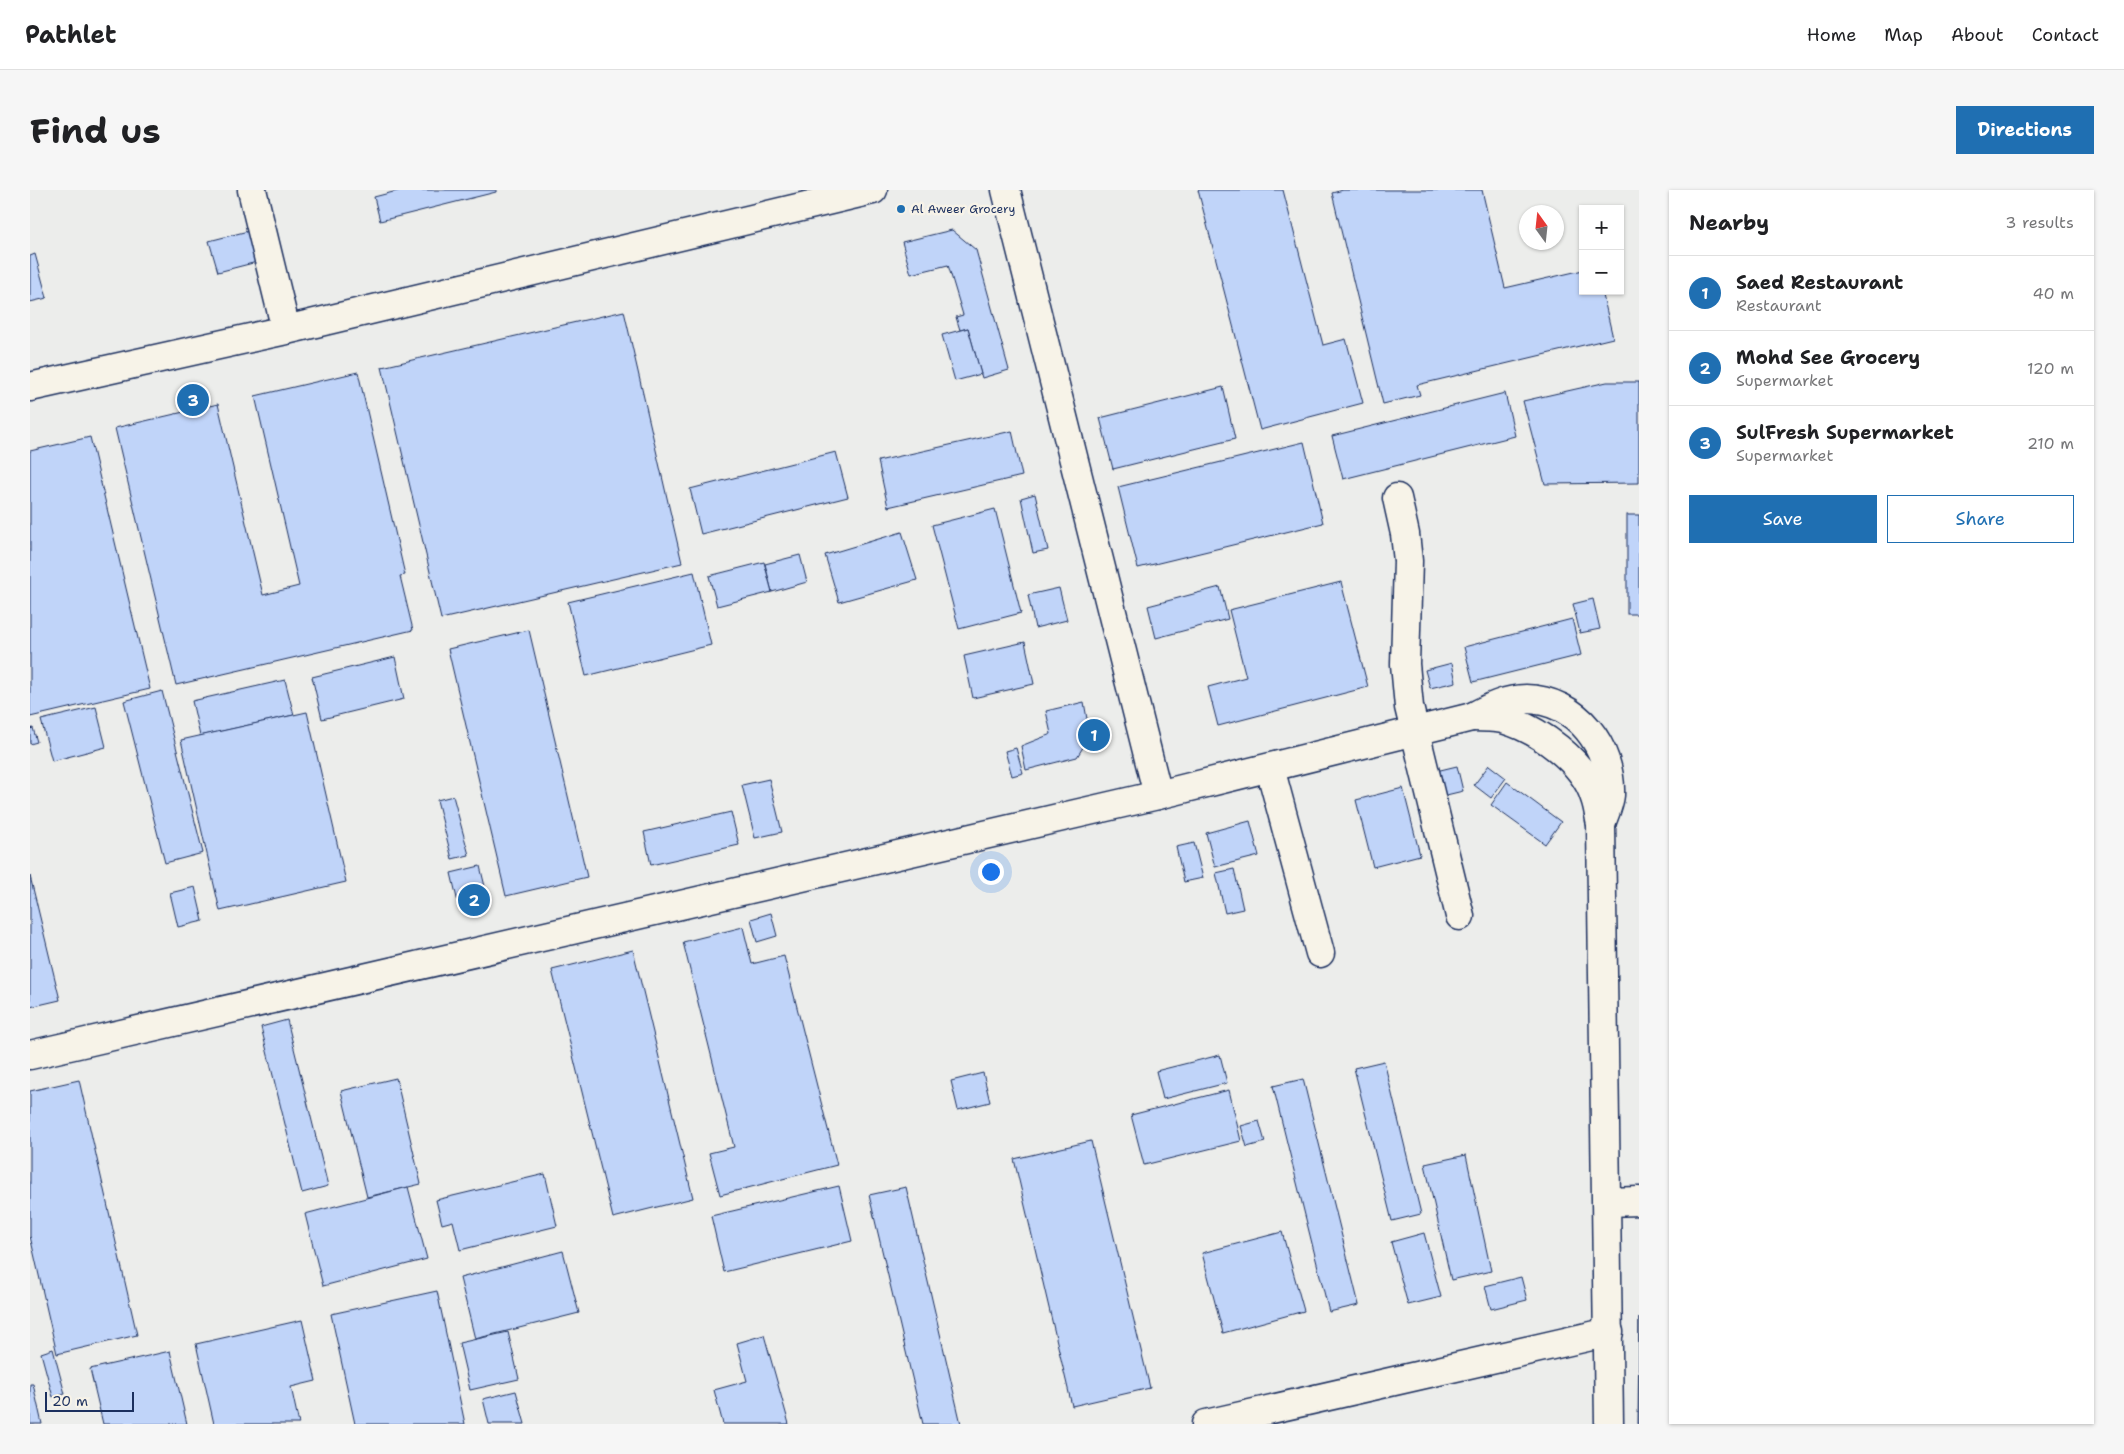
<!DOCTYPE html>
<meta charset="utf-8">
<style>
body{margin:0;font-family:"Shantell Sans",sans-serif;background:#f6f6f6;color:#202124}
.controls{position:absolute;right:15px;top:15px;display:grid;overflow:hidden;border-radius:0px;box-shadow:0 1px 4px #0004}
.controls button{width:45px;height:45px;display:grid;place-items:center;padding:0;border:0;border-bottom:1px solid #e0e0e0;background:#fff;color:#202124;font:25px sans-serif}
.compass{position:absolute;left:1489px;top:15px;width:45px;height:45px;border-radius:50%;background:#fff;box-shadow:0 1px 4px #0004;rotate:345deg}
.scale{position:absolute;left:15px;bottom:12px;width:89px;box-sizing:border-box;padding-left:5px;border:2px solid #1b2f5e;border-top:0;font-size:14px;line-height:18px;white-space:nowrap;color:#1b2f5e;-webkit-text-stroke:4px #f7f3e8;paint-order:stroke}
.you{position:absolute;left:960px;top:681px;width:18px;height:18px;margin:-12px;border:4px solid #fff;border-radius:50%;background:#1a73e8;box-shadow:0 0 0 8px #1a73e833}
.badge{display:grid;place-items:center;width:32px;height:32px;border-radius:50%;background:#1f6fb2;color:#fff;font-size:16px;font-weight:700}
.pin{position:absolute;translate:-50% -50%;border:2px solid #fff;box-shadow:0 1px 5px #0006}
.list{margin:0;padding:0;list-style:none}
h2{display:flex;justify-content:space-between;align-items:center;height:65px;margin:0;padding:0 20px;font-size:21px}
h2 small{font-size:16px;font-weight:400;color:#757577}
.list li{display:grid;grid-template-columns:32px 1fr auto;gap:15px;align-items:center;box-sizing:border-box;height:75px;padding:0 20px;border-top:1px solid #e0e0e0}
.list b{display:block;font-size:19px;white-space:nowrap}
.list p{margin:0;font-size:16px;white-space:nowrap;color:#757577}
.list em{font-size:16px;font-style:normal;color:#757577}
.actions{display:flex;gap:10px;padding:15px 20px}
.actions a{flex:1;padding:11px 0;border:1px solid #1f6fb2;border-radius:0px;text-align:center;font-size:18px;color:#1f6fb2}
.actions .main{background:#1f6fb2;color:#fff}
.map{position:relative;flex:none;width:1609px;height:1234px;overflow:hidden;border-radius:0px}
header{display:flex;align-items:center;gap:30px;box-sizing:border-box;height:70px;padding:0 25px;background:#fff;border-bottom:1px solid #e0e0e0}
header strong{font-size:24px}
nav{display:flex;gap:28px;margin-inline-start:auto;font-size:18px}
.intro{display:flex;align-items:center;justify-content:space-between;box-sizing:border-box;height:120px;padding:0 30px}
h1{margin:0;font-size:35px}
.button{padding:12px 22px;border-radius:0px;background:#1f6fb2;color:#fff;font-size:18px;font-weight:700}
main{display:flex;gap:30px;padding:0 30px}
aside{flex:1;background:#fff;border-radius:0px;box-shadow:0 1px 4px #0004}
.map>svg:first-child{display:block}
</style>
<header>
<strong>Pathlet</strong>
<nav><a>Home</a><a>Map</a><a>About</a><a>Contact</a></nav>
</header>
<div class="intro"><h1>Find us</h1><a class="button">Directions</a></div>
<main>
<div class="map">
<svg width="1609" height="1234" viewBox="0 0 1609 1234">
<rect width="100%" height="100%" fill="#ecedeb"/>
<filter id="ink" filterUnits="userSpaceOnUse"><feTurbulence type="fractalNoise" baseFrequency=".02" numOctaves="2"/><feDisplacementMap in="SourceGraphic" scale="10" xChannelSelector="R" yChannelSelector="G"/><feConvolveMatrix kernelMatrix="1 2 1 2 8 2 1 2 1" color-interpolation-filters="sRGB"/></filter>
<g filter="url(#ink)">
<g fill="#c0d4f9" stroke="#1b2f5e">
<polygon points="371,0 466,0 466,2 350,31 344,7"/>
<polygon points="1168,0 1253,0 1293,155 1316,149 1333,213 1230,240"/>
<polygon points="1313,0 1452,0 1475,98 1553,80 1553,101 1572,101 1583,148 1387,195 1390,205 1353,214 1302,3"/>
<polygon points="922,40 946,60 979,180 952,188 938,138 930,140 926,127 933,125 918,75 881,84 872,52"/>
<polygon points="218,41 227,72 188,82 179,51"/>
<polygon points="5,64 17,108 0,112 0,66"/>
<polygon points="594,121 652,373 411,429 352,177"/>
<polygon points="938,138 951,184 925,191 912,145"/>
<polygon points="328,182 375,385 370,386 383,440 146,495 85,238 188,214 233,405 269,396 225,206"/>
<polygon points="1577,192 1609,192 1609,293 1515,294 1493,211"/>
<polygon points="1193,197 1205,249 1083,279 1070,228"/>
<polygon points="1475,203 1485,246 1313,289 1302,246"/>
<polygon points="982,241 992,286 858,317 848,271"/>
<polygon points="60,247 120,499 0,527 0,261"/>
<polygon points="1274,252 1293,333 1108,378 1088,297"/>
<polygon points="806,262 818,307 671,344 660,299"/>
<polygon points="1005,304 1018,360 1003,363 991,308"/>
<polygon points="965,319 991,423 929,439 902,335"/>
<rect x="1597" y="325" width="12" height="99"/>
<polygon points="872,342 887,390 809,412 795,365"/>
<polygon points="770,365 777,392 742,402 735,374"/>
<polygon points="734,372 742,402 687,416 679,386"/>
<polygon points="664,382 681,455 556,486 538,412"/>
<polygon points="1311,392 1338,497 1188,536 1178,497 1216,487 1199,420"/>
<polygon points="1190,397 1198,429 1126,448 1118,416"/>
<polygon points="1029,398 1037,430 1005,438 998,405"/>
<polygon points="1563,409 1570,439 1550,443 1543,414"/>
<polygon points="1542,429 1551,465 1443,492 1434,457"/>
<polygon points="499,440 557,687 476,706 418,459"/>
<polygon points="995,452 1004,494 943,508 934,466"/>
<polygon points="365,467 374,509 292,529 282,487"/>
<polygon points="1422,473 1426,492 1400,498 1395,480"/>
<polygon points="255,490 264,525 170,546 162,511"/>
<polygon points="132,501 173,663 135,673 94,511"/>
<polygon points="1054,512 1060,546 1047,567 996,580 991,556 1021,544 1016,521"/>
<polygon points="66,517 76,557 22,571 11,530"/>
<polygon points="277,522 316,692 190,721 151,550"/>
<polygon points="3,538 7,552 0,554 0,539"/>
<polygon points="986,558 993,583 982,586 975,561"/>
<polygon points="1459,575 1476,588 1461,608 1444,595"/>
<polygon points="1427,576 1433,601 1408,607 1402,582"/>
<polygon points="739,589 752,642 725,648 712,595"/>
<polygon points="1477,592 1531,632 1515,654 1461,615"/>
<polygon points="1373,598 1390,665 1343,677 1326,610"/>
<polygon points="423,606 439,665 422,669 407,610"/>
<polygon points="701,622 709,655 621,675 614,642"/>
<polygon points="1220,631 1229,666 1185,677 1176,643"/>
<polygon points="1164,653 1173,688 1154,692 1146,657"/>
<polygon points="450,676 458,709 429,717 421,683"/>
<polygon points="1204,679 1213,719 1195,723 1186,683"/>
<polygon points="0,686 30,810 0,817"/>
<polygon points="165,697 173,731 148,737 140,703"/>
<polygon points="741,723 747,746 727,752 721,729"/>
<polygon points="713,737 722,774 754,766 807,975 690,1005 679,963 704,957 653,752"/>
<polygon points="603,760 663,1008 583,1028 522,780"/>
<polygon points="257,830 298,996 272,1003 231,837"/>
<polygon points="1190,865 1197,893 1133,909 1126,881"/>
<polygon points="1354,871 1391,1024 1362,1031 1324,878"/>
<polygon points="953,883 960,912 928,920 921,891"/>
<polygon points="366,888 391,994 337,1007 311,901"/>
<polygon points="1273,889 1329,1115 1299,1122 1243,896"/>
<polygon points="49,890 107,1145 27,1164 0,1046 0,901"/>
<polygon points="1199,900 1211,951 1114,975 1101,925"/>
<polygon points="1229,931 1235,952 1217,957 1211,936"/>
<polygon points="1061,951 1120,1198 1042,1216 984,969"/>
<polygon points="1436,965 1461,1081 1421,1090 1395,974"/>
<polygon points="515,984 527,1036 430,1060 423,1031 412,1034 406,1010"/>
<polygon points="809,996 822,1051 694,1082 681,1026"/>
<polygon points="378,997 397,1069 293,1096 275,1024"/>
<polygon points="876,997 931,1234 893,1234 839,1005"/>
<polygon points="1252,1042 1274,1121 1193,1143 1172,1063"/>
<polygon points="1394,1043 1411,1107 1378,1115 1361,1052"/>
<polygon points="533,1061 549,1123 445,1149 430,1088"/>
<polygon points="1491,1087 1497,1110 1461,1119 1455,1096"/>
<polygon points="407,1101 435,1234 325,1234 301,1124"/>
<polygon points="1609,1128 1609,1234 1608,1234"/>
<polygon points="272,1130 286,1191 261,1197 269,1234 184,1234 166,1154"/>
<polygon points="478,1142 489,1189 440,1200 429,1153"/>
<polygon points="734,1145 759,1234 693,1234 684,1200 717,1191 707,1153"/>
<polygon points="23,1159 35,1204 23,1207 11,1163"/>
<polygon points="140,1161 157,1234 73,1234 60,1179"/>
<polygon points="0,1194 3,1194 12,1234 0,1234"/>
<polygon points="486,1201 495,1234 459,1234 453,1209"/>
</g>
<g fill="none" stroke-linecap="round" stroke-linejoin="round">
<defs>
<g id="minor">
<polyline points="222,0 256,140"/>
<polyline points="976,0 1128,605"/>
<polyline points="0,197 256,140 843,0"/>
<polyline points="1367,308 1375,344 1378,371 1375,474 1379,517 1430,726"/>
<path d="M1442,527C1452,527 1463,527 1473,529C1508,539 1554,571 1565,608C1568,616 1569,626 1571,634L1579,1234"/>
<polyline points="1240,578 1290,763"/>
<path d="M0,865L1128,605L1442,527C1459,518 1476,509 1496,509C1547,510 1582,557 1580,605C1579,615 1574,625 1571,634"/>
<polyline points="1577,1012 1609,1011"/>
<polyline points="1176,1234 1579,1142"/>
</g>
</defs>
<use href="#minor" stroke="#1b2f5e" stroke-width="31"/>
<use href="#minor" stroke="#f7f3e8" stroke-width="28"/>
</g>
</g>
<circle fill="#1f6fb2" stroke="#f7f3e8" stroke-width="2" cx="871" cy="19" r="5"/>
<g text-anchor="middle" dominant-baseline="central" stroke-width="5" stroke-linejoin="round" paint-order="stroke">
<g font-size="12" fill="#1b2f5e" stroke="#f7f3e8" text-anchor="start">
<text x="881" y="19">Al Aweer Grocery</text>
</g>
</g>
</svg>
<div class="controls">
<button>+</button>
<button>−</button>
</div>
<svg class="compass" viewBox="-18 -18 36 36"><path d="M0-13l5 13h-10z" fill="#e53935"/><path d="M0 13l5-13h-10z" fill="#757577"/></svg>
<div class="scale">20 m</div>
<div class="you"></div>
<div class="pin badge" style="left:1064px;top:545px">1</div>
<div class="pin badge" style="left:444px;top:710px">2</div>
<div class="pin badge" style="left:163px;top:210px">3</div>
</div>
<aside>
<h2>Nearby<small>3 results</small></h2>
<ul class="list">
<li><span class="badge">1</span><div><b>Saed Restaurant</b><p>Restaurant</p></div><em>40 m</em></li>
<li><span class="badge">2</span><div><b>Mohd See Grocery</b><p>Supermarket</p></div><em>120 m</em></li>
<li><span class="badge">3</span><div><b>SulFresh Supermarket</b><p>Supermarket</p></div><em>210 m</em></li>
</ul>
<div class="actions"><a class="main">Save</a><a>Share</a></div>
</aside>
</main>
